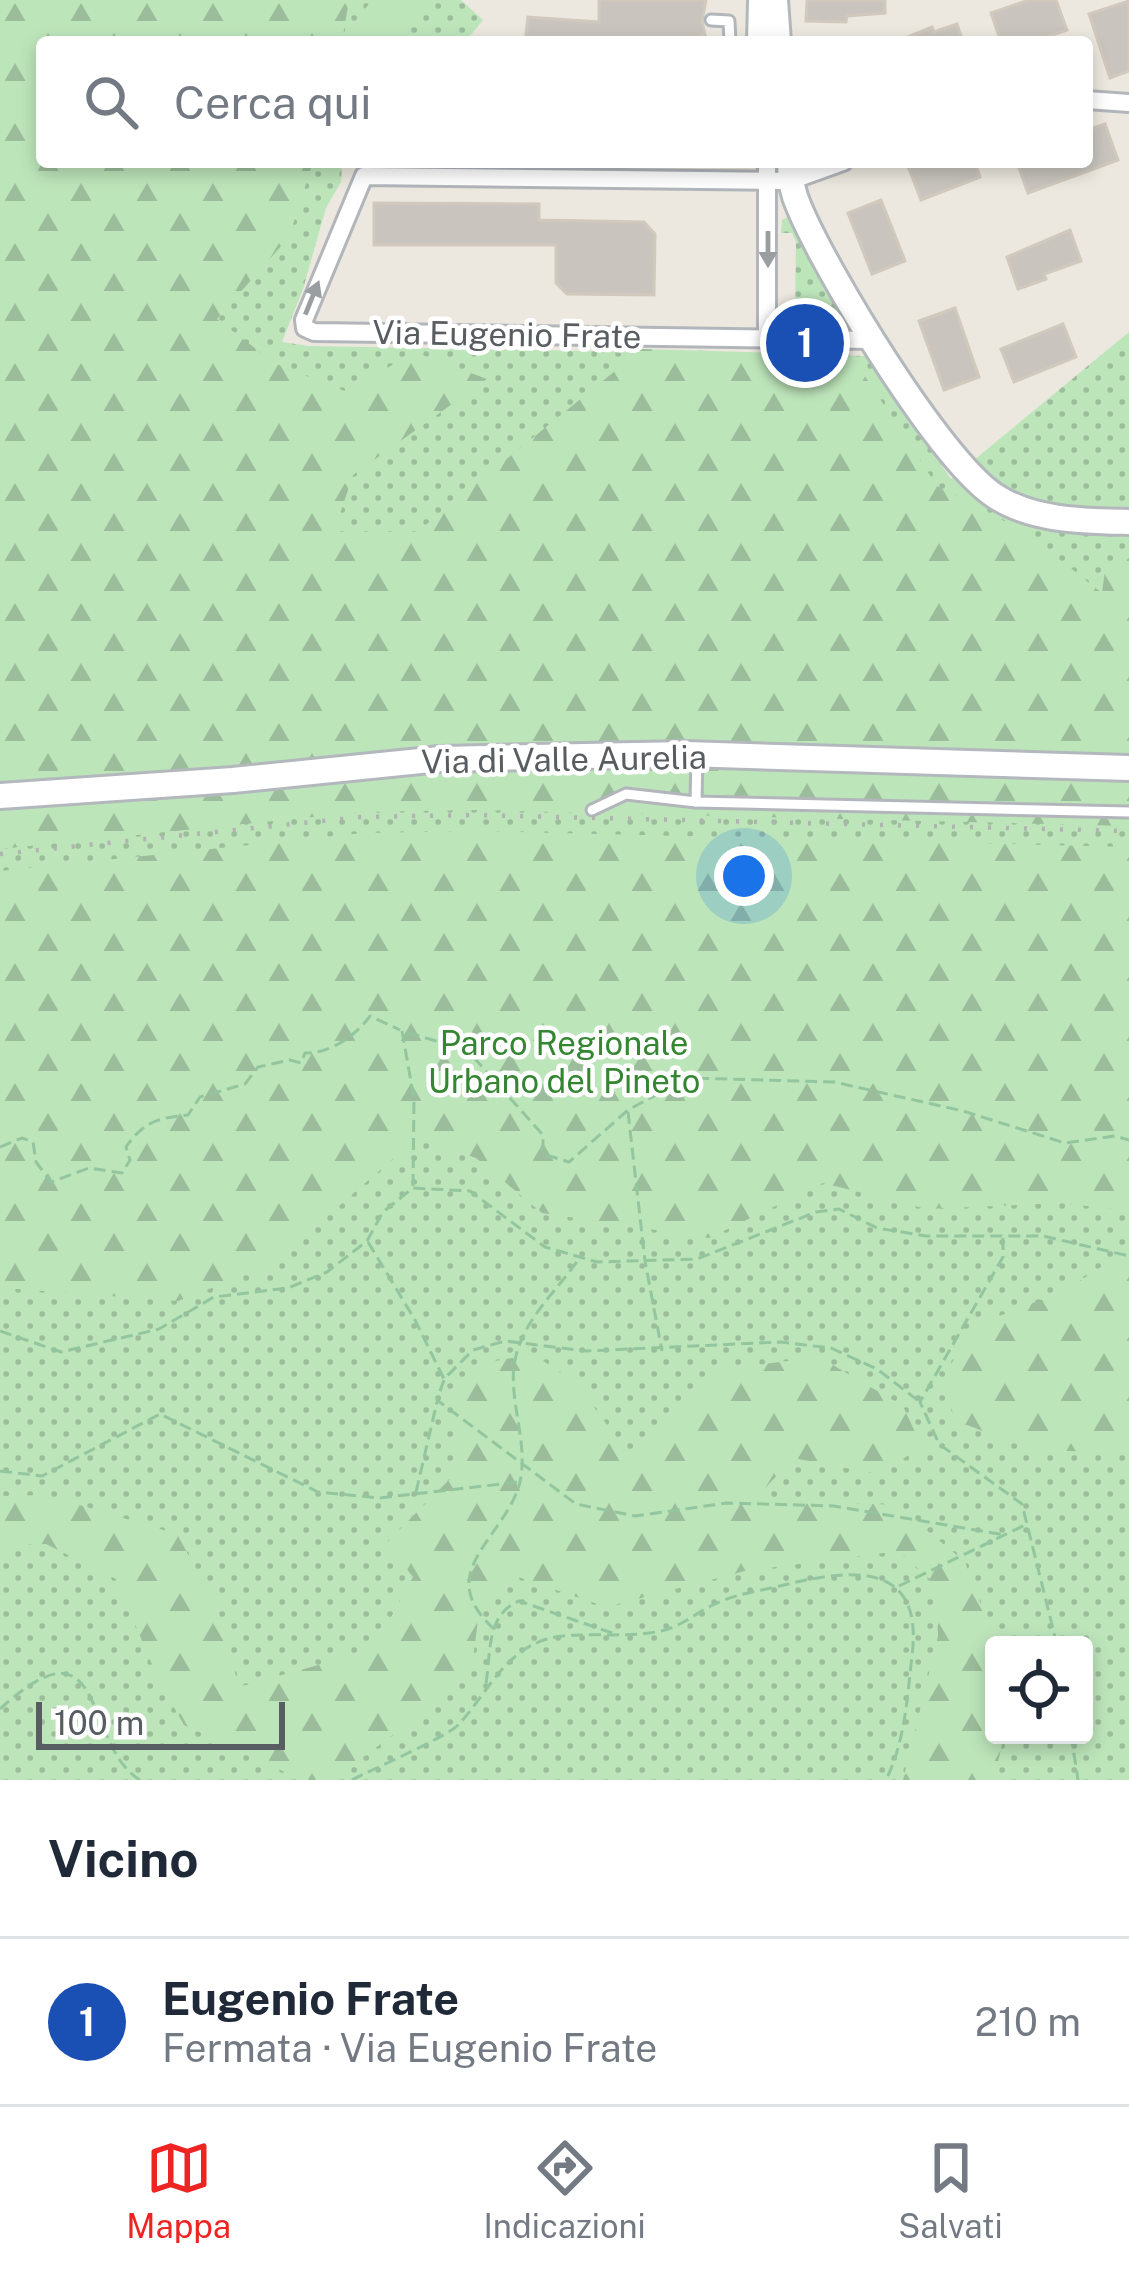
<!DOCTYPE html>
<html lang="it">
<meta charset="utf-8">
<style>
body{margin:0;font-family:"Public Sans",sans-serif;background:#f2f2f3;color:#1f2937}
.controls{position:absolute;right:36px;bottom:36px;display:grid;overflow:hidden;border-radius:12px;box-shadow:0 6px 18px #0003}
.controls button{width:108px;height:108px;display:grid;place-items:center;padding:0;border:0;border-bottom:3px solid #e0e1e3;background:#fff;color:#1f2937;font:60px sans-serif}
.scale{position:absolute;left:36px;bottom:30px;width:249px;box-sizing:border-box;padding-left:12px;border:6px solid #585d61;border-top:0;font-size:33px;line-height:42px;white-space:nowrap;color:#585d61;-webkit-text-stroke:9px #fff;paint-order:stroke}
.you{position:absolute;left:744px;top:876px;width:42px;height:42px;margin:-30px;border:9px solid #fff;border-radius:50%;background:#1a73e8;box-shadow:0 0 0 18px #1a73e833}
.badge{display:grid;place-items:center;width:78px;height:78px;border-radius:50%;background:#ee2423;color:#fff;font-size:39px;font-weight:700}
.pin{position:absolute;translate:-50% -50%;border:6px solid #fff;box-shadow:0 3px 12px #0006}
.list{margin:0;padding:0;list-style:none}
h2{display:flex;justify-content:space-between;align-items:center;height:156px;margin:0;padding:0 48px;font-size:51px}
h2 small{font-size:39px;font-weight:400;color:#747a83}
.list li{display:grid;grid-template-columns:78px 1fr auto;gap:36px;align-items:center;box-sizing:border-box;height:168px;padding:0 48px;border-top:3px solid #e0e1e3}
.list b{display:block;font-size:45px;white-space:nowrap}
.list p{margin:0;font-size:39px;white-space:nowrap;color:#747a83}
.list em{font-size:39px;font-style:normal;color:#747a83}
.icon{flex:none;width:66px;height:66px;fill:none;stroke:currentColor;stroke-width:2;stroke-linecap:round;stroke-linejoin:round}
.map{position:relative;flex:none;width:1129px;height:1780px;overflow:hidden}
.search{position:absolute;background:#fff;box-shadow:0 6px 18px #0003;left:36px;right:36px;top:36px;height:132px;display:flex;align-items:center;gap:30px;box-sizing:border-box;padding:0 42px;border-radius:12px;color:#747a83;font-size:45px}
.sheet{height:324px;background:#fff}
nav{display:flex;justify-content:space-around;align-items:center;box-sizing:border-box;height:168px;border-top:3px solid #e0e1e3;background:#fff;font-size:33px;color:#747a83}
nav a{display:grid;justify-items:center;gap:6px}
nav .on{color:#ee2423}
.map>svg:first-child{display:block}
</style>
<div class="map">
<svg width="1129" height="1780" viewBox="0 0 1129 1780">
<defs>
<pattern id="green-dots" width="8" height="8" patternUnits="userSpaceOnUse" patternTransform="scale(3)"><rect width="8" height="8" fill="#bde5ba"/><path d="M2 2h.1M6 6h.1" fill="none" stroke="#9cbd9b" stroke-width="1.8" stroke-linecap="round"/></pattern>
<pattern id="forest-firs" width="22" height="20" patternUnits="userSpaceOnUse" patternTransform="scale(3)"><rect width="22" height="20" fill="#bde5ba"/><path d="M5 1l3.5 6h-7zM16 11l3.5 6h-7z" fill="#9cbd9b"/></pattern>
</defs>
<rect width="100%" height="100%" fill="#ece8df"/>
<g fill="url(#green-dots)" fill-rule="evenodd">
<path d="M0,0H461L483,20L465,42H42V162H348L342,166L341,182L326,208L303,289L282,342L309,346L868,356L951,479L1129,332V1780H0ZM994,1645H1084V1735H994Z"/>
<polygon points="790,216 849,322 845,328 839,326 838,313 795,312 794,326 782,326 782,309 795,309 796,242 792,233 781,233 782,220"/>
</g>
<g fill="url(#forest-firs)">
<polygon points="0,0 349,0 342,42 42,42 42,162 313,162 289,237 217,319 274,363 347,392 414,352 487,379 353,475 334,532 417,532 642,349 851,355 937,486 1025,532 1102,593 1106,563 1129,558 1129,826 476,810 360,812 0,849"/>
<polygon points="476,831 1129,847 1129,1211 1062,1203 927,1209 823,1183 709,1238 542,1213 476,1158 417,1138 271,1265 178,1301 16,1289 0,1283 0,871 362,833"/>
<polygon points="1129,1230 1129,1454 1030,1449 954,1420 945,1376 971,1327 1066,1290 1128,1249"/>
<polygon points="533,1354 577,1384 633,1460 724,1369 819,1357 903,1406 922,1447 878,1474 793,1458 755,1499 896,1505 965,1562 996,1645 994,1735 1004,1735 994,1780 903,1780 938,1636 936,1585 899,1551 745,1571 606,1607 512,1575 479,1613 473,1658 401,1729 332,1780 302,1780 184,1725 159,1681 116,1579 46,1544 0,1545 0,1496 46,1495 177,1534 218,1610 239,1687 373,1650 413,1577 386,1543 456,1473 459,1397 474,1365"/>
</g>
<polygon fill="#bde5ba" points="372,0 427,0 394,42 359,42 347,32"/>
<g fill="#c9c5be" stroke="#d1c9bd" stroke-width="3">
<polygon points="599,0 706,0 702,21 705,35 700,34 700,42 525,42 528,17 599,22"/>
<polygon points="807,0 885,0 885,13 847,16 846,22 806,21"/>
<polygon points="1029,0 1056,0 1067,30 1032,42 1001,42 991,13"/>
<polygon points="1129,1 1129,71 1110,78 1089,14"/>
<polygon points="957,24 963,42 896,42 932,27 934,32"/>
<polygon points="1105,124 1118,160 1028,193 1017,162 1087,162 1087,130"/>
<polygon points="918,162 975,162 980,177 921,200 908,166"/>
<polygon points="881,200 905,261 872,274 848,213"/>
<polygon points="374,203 539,204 539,220 644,222 655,234 654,295 567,294 556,283 556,245 374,245"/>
<polygon points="1070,230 1081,261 1044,274 1046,279 1018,289 1007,257"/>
<polygon points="955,308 979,377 944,390 919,321"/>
<polygon points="1063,324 1076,357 1014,382 1001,349"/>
</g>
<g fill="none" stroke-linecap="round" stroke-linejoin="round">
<defs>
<g id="lane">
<polyline points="711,20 729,21 730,42"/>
<polyline points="697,755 696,802 1129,812"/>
<polyline points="592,810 626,794 696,802"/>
</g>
<g id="street">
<polyline points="1087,100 1129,103"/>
<polyline points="767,162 767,337"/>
<polyline points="843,162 790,181 364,176 304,320 305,328 314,332 875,340"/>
</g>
<g id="secondary">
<polyline points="775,0 778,42"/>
<polyline points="760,42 761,2"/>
<path d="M790,162C790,178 792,192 799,207C826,272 939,459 995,496C1033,521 1085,521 1129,522"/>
<polyline points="0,796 233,780 440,759 686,754 1129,768"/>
</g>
</defs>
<use href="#lane" stroke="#b2b6bb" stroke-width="15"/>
<use href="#street" stroke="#b2b6bb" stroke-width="22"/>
<use href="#secondary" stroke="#b3b8bd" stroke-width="30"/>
<g stroke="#93c69e" stroke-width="3" stroke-dasharray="12 6" stroke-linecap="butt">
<polyline points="628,1112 645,1261 662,1351"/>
<path d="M0,1147L22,1138L33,1142L36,1162L51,1182L89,1168L122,1173L130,1160L126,1147C144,1121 158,1118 188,1115L200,1097L245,1084L258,1067L290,1060L301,1063L305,1053C329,1054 356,1036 370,1016L400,1030"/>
<polyline points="413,1186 414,1099 402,1031 467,1050 543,1135 543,1154 569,1162 628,1110 687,1078 834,1082 963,1111 1065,1143 1115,1136 1129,1140"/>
<polyline points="1003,1238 1003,1257 920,1402 939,1444 1022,1504 1057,1645"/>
<polyline points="368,1242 415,1320 444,1379 473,1350 505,1341 586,1351 780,1342 831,1348 877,1369 920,1402"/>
<polyline points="0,1331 61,1352 159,1329 214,1297 288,1288 327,1272 367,1241 383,1212 413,1188 470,1191 545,1247 597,1262 697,1259 816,1212 839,1209 877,1228 926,1236 1043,1236 1129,1256"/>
<polyline points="444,1380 437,1400 576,1504 635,1516 727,1503 834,1506 1005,1535"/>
<polyline points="0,1471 42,1476 160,1414 318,1492 379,1498 519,1482"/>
<polyline points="416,1492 437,1402"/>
<polyline points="899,1586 1025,1525"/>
<path d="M494,1629C436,1576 494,1545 516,1494C533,1455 509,1406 514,1366C520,1321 557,1292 580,1257"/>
<path d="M486,1683C491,1652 486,1615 519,1601L618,1635"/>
<path d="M0,1709C108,1610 82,1745 140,1780"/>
<polyline points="1071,1735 1078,1780"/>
<path d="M352,1780C373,1769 444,1738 457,1726C485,1698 502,1652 547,1639C580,1630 626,1640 665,1630C686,1624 702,1608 722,1601C741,1593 764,1590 784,1585C853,1568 924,1561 912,1656C907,1699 905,1741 886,1780"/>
</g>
<use href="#lane" stroke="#fff" stroke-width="9"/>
<use href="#street" stroke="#fff" stroke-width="16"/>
<use href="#secondary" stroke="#fff" stroke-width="24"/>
<polyline stroke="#b1b2b2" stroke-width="4.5" stroke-dasharray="3 15" stroke-linecap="butt" points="0,854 361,817 476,815 1129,831"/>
</g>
<defs><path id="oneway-solid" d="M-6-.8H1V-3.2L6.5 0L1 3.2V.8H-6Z" transform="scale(3)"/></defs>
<g fill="#9b9ea0">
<use href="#oneway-solid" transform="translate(768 249) rotate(90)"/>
<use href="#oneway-solid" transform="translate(312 298) rotate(-68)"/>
</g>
<g text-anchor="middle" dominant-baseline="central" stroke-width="9" stroke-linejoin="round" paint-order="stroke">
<g font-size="33" fill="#585d61" stroke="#fff">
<text transform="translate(507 334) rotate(1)">Via Eugenio Frate</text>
<text transform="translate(564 759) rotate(-1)">Via di Valle Aurelia</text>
</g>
<g font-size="33" fill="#348632" stroke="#fff">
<text x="564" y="1043">Parco Regionale<tspan x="564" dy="38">Urbano del Pineto</tspan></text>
</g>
</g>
</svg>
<div class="controls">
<button><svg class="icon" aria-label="locate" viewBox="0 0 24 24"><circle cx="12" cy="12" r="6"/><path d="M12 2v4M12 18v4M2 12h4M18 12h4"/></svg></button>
</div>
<div class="scale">100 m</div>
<div class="you"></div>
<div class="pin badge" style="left:805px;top:343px;background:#1a4fb4">1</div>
<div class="search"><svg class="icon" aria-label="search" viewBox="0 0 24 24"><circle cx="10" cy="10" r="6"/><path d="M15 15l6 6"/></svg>Cerca qui</div>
</div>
<section class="sheet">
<h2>Vicino<small></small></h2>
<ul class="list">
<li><span class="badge" style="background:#1a4fb4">1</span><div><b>Eugenio Frate</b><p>Fermata · Via Eugenio Frate</p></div><em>210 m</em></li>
</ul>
</section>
<nav>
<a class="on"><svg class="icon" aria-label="map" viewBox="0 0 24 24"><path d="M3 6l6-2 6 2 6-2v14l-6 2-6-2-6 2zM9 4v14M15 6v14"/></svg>Mappa</a>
<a><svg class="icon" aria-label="directions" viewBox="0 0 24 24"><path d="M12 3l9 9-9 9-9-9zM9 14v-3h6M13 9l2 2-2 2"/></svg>Indicazioni</a>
<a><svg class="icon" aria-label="saved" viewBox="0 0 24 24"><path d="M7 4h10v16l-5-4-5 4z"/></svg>Salvati</a>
</nav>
